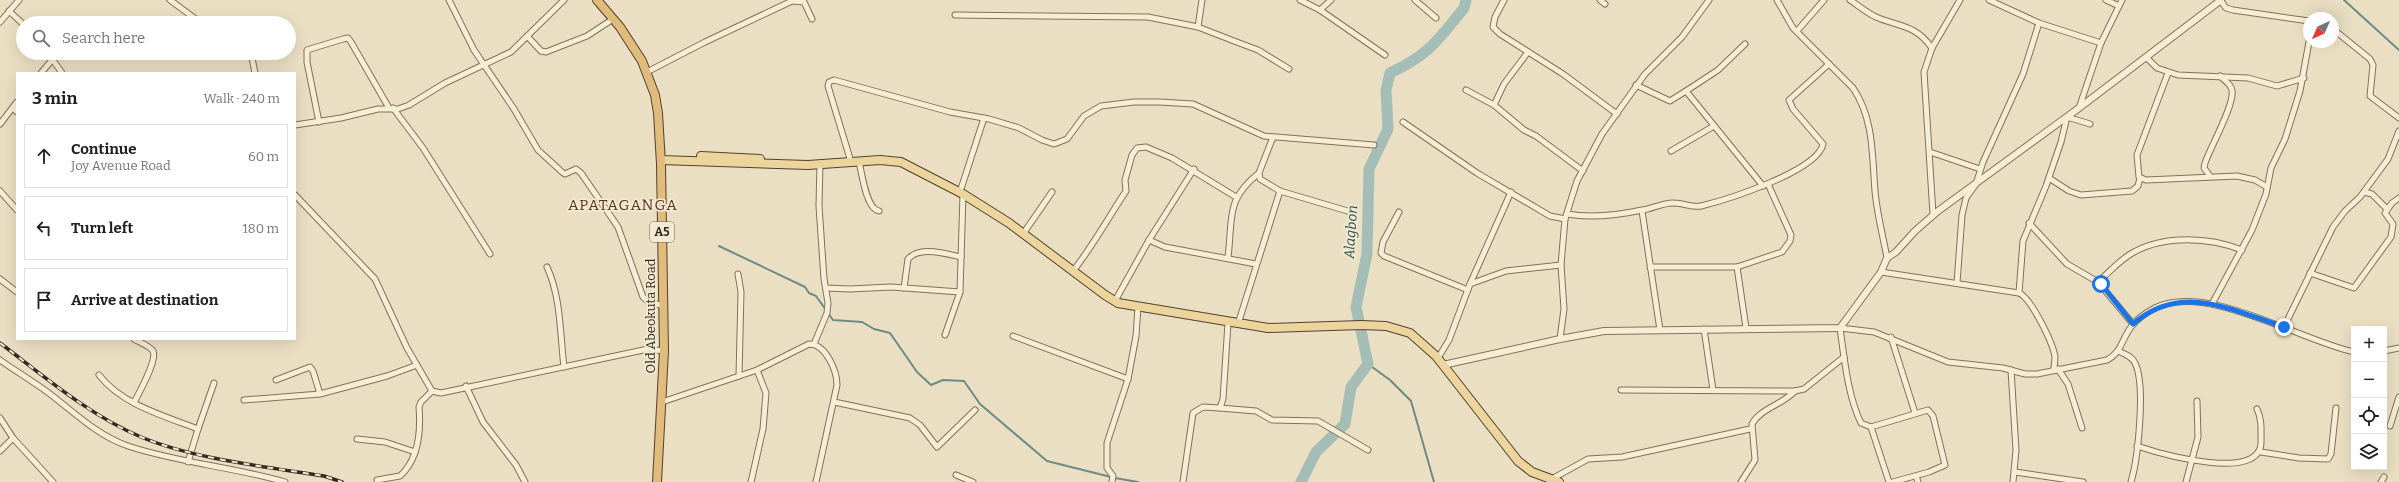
<!DOCTYPE html>
<meta charset="utf-8">
<style>
body{margin:0;font-family:Bitter,serif;background:#f6f6f6;color:#202124}
.controls{position:absolute;right:12px;bottom:12px;display:grid;overflow:hidden;border-radius:0px;box-shadow:0 4px 16px #0002}
.controls button{width:36px;height:36px;display:grid;place-items:center;padding:0;border:0;border-bottom:1px solid #e0e0e0;background:#fff;color:#202124;font:20px sans-serif}
.compass{position:absolute;left:2303px;top:12px;width:36px;height:36px;border-radius:50%;background:#fff;box-shadow:0 4px 16px #0002;rotate:225deg}
.stop{position:absolute;width:12px;height:12px;margin:-9px;border:3px solid #1a73e8;border-radius:50%;background:#fff}
.stop.end{background:#1a73e8;border-color:#fff;box-shadow:0 1px 4px #0008}
.list{margin:0;padding:0;list-style:none}
h2{display:flex;justify-content:space-between;align-items:center;height:52px;margin:0;padding:0 16px;font-size:17px}
h2 small{font-size:13px;font-weight:400;color:#757577}
.list li{display:grid;grid-template-columns:26px 1fr auto;gap:12px;align-items:center;box-sizing:border-box;height:64px;margin:0 8px 8px;padding:0 8px;border:1px solid #e0e0e0;border-radius:0px}
.list b{display:block;font-size:15px;white-space:nowrap}
.list p{margin:0;font-size:13px;white-space:nowrap;color:#757577}
.list em{font-size:13px;font-style:normal;color:#757577}
.icon{flex:none;width:22px;height:22px;fill:none;stroke:currentColor;stroke-width:2;stroke-linecap:round;stroke-linejoin:round}
.map{position:relative;flex:none;width:2399px;height:482px;overflow:hidden}
.search{position:absolute;background:#fff;box-shadow:0 4px 16px #0002;left:16px;top:16px;width:280px;height:44px;display:flex;align-items:center;gap:10px;box-sizing:border-box;padding:0 14px;border-radius:22px;color:#757577;font-size:15px}
.panel{position:absolute;background:#fff;box-shadow:0 4px 16px #0002;left:16px;top:72px;width:280px;height:268px;border-radius:0px}
.map>svg:first-child{display:block}
</style>
<div class="map">
<svg width="2399" height="482" viewBox="0 0 2399 482">
<rect width="100%" height="100%" fill="#eadfc3"/>
<g fill="none" stroke-linecap="round" stroke-linejoin="round">
<g stroke="#6c8b84" stroke-width="2">
<polyline points="2344,0 2399,50"/>
<polyline points="719,246 805,287 809,293 816,296 833,320 862,322 874,329 890,333 917,372 931,385 943,380 964,381 980,404 1047,461 1111,477"/>
<polyline points="1368,364 1390,380 1411,401 1434,482"/>
<polyline points="1115,478 1138,482"/>
</g>
<path stroke="#a5bdb7" stroke-width="11" d="M1301,482L1316,452L1345,424L1351,387L1368,364L1356,307L1367,254L1369,169L1388,129L1386,90L1390,73C1429,55 1438,40 1464,8L1466,0"/>
<defs>
<g id="minor">
<polyline points="170,0 201,23"/>
<polyline points="449,0 474,50 514,109 538,150 562,172 565,174 576,169 581,173 618,227 643,297 649,302 664,306"/>
<polyline points="1300,0 1320,10 1331,0"/>
<polyline points="1415,0 1436,18"/>
<polyline points="1504,0 1495,17 1493,27 1500,34 1563,74 1617,114"/>
<polyline points="1600,0 1605,4"/>
<path d="M1777,0L1793,28L1853,88C1874,119 1872,155 1875,191C1877,214 1883,236 1887,258"/>
<path d="M1850,0C1859,6 1867,13 1876,17C1899,27 1915,24 1932,48"/>
<polyline points="1989,0 2039,23 2101,43"/>
<polyline points="2106,0 2119,6"/>
<polyline points="2221,1 2226,8 2233,10 2309,21"/>
<polyline points="1320,10 1385,55"/>
<polyline points="9,11 23,24"/>
<polyline points="955,15 1148,17 1198,27 1234,41 1258,50 1289,69"/>
<polyline points="0,22 19,0"/>
<polyline points="1198,27 1202,0"/>
<polyline points="2333,29 2370,59 2373,65 2370,96 2399,118"/>
<polyline points="1797,31 1824,0"/>
<polyline points="527,36 541,51 546,52 587,36 613,19"/>
<polyline points="48,53 62,73"/>
<polyline points="251,53 255,73"/>
<polyline points="2146,57 2157,68 2178,75 2248,78 2277,86 2304,78"/>
<polyline points="647,72 705,42 792,1 804,2 812,19"/>
<polyline points="41,73 52,60"/>
<polyline points="2168,73 2137,155 2139,177 2146,180 2237,176 2255,180 2267,187"/>
<polyline points="1636,85 1670,101 1686,91 1763,186"/>
<polyline points="1466,90 1494,105 1524,130 1536,136 1583,171"/>
<polyline points="1686,91 1718,70 1745,44"/>
<polyline points="1494,105 1504,84 1528,52"/>
<polyline points="13,108 17,112"/>
<polyline points="393,108 423,148 490,254"/>
<polyline points="2079,108 2101,43 2122,0"/>
<polyline points="319,122 307,62 307,50 343,39 348,38 351,42 389,108"/>
<polyline points="1403,122 1477,173 1550,216 1565,219 1577,181 1602,134 1645,74 1682,37 1709,0"/>
<polyline points="0,124 17,102"/>
<polyline points="295,125 341,118 378,109 398,109 409,105 445,83 511,52 564,0"/>
<polyline points="1671,151 1714,126"/>
<polyline points="1930,152 1980,169"/>
<polyline points="851,162 828,86 829,82 834,80 950,112 989,119 1019,128 1042,140 1054,144 1067,139 1084,116 1101,106 1134,102 1160,102 1193,104 1264,136 1374,145"/>
<path d="M859,162C862,173 866,209 879,211"/>
<polyline points="1259,173 1273,137"/>
<path d="M2210,176L2204,168L2205,163C2210,148 2235,104 2232,90C2231,84 2224,80 2220,76"/>
<polyline points="2049,178 2069,191 2081,195 2132,191 2138,186 2140,178"/>
<polyline points="0,191 17,210"/>
<polyline points="960,192 984,118"/>
<polyline points="2364,192 2372,194 2387,209"/>
<polyline points="295,195 375,279 407,348 432,391 441,393 648,349 664,351"/>
<polyline points="1642,211 1660,330"/>
<polyline points="1399,212 1383,242 1381,253 1384,256 1468,290"/>
<path d="M1567,214C1590,218 1619,215 1642,210C1652,209 1664,202 1674,203C1684,203 1692,208 1701,206C1726,200 1818,171 1823,144L1793,109L1789,100L1829,64"/>
<polyline points="1933,214 1924,72 1932,48 1960,0"/>
<polyline points="2029,223 2067,264 2098,282"/>
<polyline points="1023,234 1052,192"/>
<polyline points="1149,240 1194,169"/>
<path d="M1228,257C1233,218 1225,200 1259,173L1260,179L1280,191"/>
<path d="M547,267C561,297 560,334 564,367"/>
<polyline points="1650,267 1737,267 1782,252 1790,241 1791,235 1768,184"/>
<polyline points="1737,267 1746,328"/>
<path d="M1073,271C1093,246 1108,218 1126,191L1125,180L1132,155L1137,148L1146,147L1172,158L1236,197"/>
<polyline points="1881,272 2019,293"/>
<polyline points="2310,273 2354,288 2391,237 2393,224 2385,213 2392,203 2399,198"/>
<polyline points="738,274 741,292 739,376"/>
<polyline points="0,279 17,292"/>
<polyline points="1957,283 1962,215 1966,198 1976,184 1983,162 2023,74 2039,23"/>
<polyline points="1470,284 1506,271 1561,265"/>
<polyline points="826,288 850,289 891,287 960,292"/>
<path d="M904,288L908,259C920,245 946,254 961,257"/>
<polyline points="1115,301 1149,240 1165,247 1256,264"/>
<polyline points="2212,304 2252,230 2266,194 2271,168 2285,139 2300,91 2309,42"/>
<polyline points="1238,324 1280,191 1351,212"/>
<path d="M2133,324L2098,282C2110,272 2120,259 2134,252C2165,235 2209,237 2242,250"/>
<polyline points="2284,327 2333,227 2345,211 2360,197 2388,159 2399,131"/>
<polyline points="1704,329 1713,390"/>
<polyline points="945,335 960,292 963,194"/>
<polyline points="1013,336 1128,379"/>
<polyline points="1891,337 1915,413"/>
<polyline points="1560,339 1564,309 1561,265 1565,219"/>
<polyline points="814,344 827,313 828,303 824,279 819,206 820,163"/>
<path d="M2118,351C2124,354 2132,356 2135,363C2146,385 2138,458 2131,482"/>
<polyline points="2384,351 2399,348"/>
<polyline points="1438,358 1449,340 1470,284 1511,192"/>
<path d="M0,360C17,372 34,382 50,394C75,413 98,436 128,446C179,463 234,467 285,482"/>
<path d="M2054,369C2054,365 2055,361 2055,357C2053,343 2031,298 2019,293L2023,241L2046,186L2061,142L2067,117L2090,124"/>
<polyline points="2058,369 2068,384 2082,428"/>
<polyline points="2011,370 2016,450 2013,482"/>
<path d="M99,375C121,404 164,416 198,429L214,383"/>
<polyline points="276,380 310,367 313,371 320,394"/>
<polyline points="466,386 483,422 516,465 525,482"/>
<polyline points="1621,390 1795,391 1804,389 1844,357"/>
<polyline points="244,400 320,394 387,376 417,365"/>
<path d="M662,402L757,370L809,344C826,344 837,371 837,385L816,482"/>
<polyline points="834,402 910,418 920,425 937,447 975,410"/>
<path d="M134,403C138,394 158,360 153,351C150,346 139,342 134,339"/>
<polyline points="1220,408 1223,399 1228,323"/>
<polyline points="0,418 13,438 53,482"/>
<polyline points="2390,426 2399,397"/>
<polyline points="1871,427 1889,482"/>
<polyline points="357,439 385,442 415,452"/>
<path d="M2137,446C2164,455 2261,482 2261,442C2261,430 2262,419 2257,409"/>
<polyline points="0,451 13,438"/>
<polyline points="2261,452 2299,458 2328,459 2331,454 2336,408"/>
<polyline points="188,462 198,429"/>
<polyline points="2015,472 2083,482"/>
<polyline points="956,475 973,482"/>
<polyline points="1916,476 1918,482"/>
<path d="M377,480L400,476C419,459 421,431 419,407L421,402L432,391"/>
<polyline points="1550,480 1588,459 1622,457 1750,429"/>
<polyline points="751,482 763,429 766,393 757,370"/>
<polyline points="1112,482 1113,476 1107,468 1107,443 1128,379 1136,336 1138,307"/>
<polyline points="1183,482 1193,413 1203,407 1220,408 1256,411 1272,420 1318,421 1368,450"/>
<path d="M1741,482L1755,460L1752,424C1761,408 1782,405 1795,391"/>
<path d="M1893,482L1929,472L1945,465L1933,416L1928,410L1871,427L1861,423C1848,397 1844,357 1840,328L1874,332L1948,362L2003,368L2025,374H2037L2107,360C2121,353 2122,339 2131,327C2137,319 2147,312 2155,308C2206,282 2301,341 2354,352"/>
<polyline points="2186,482 2198,437 2197,401"/>
<polyline points="2381,482 2384,477"/>
</g>
<polyline id="tertiary" points="1443,365 1560,339 1604,331 1840,328 1881,272 1887,258 1896,252 1915,231 1938,211 2079,108 2221,0"/>
<g id="primary">
<polyline points="701,156 760,159"/>
<polyline points="661,160 808,165 880,160 901,162 963,194 1009,223 1105,295 1118,303 1268,328 1361,325 1386,326 1410,333 1436,356 1518,461 1532,472 1559,482"/>
</g>
<polyline id="trunk" points="597,0 620,27 642,61 655,95 658,113 661,164 664,351 657,482"/>
</defs>
<use href="#minor" stroke="#83715b" stroke-width="7"/>
<use href="#tertiary" stroke="#83715b" stroke-width="8"/>
<use href="#primary" stroke="#51402f" stroke-width="10"/>
<use href="#trunk" stroke="#51402f" stroke-width="10"/>
<use href="#minor" stroke="#f6edd5" stroke-width="5"/>
<use href="#tertiary" stroke="#f6edd5" stroke-width="6"/>
<use href="#primary" stroke="#ebd59d" stroke-width="8"/>
<use href="#trunk" stroke="#e0bb7b" stroke-width="8"/>
<defs>
<path id="rail" d="M0,343C45,377 89,415 141,437C193,459 268,467 324,476L342,482"/>
</defs>
<use href="#rail" stroke="#34291e" stroke-width="3.5"/>
<use href="#rail" stroke="#f2ead2" stroke-width="2" stroke-dasharray="6" stroke-linecap="butt"/>
</g>
<g fill="none" stroke-linecap="round" stroke-linejoin="round">
<path stroke="#1a73e8" stroke-width="5" d="M2101,284L2133,324C2181,282 2231,310 2284,327"/>
</g>
<g text-anchor="middle" dominant-baseline="central" stroke-width="3.5" stroke-linejoin="round" paint-order="stroke">
<rect fill="#f2ead2" stroke="#6d6354" stroke-width="1" x="650" y="222" width="24" height="20" rx="3"/>
<g font-size="12" font-weight="bold" fill="#34291e">
<text x="662" y="232">A5</text>
</g>
<g font-size="13" fill="#34291e" stroke="#f2ead2">
<text transform="translate(650 316) rotate(-90)">Old Abeokuta Road</text>
</g>
<g font-size="14" font-style="italic" fill="#2e5351" stroke="#f2ead2">
<text transform="translate(1351 232) rotate(-86)">Alagbon</text>
</g>
<g font-size="15" letter-spacing="1" fill="#5d2f21" stroke="#f2ead2">
<text x="623" y="205">APATAGANGA</text>
</g>
</g>
</svg>
<div class="controls">
<button>+</button>
<button>−</button>
<button><svg class="icon" aria-label="locate" viewBox="0 0 24 24"><circle cx="12" cy="12" r="6"/><path d="M12 2v4M12 18v4M2 12h4M18 12h4"/></svg></button>
<button><svg class="icon" aria-label="layers" viewBox="0 0 24 24"><path d="M12 4l9 5-9 5-9-5zM3 14l9 5 9-5"/></svg></button>
</div>
<svg class="compass" viewBox="-18 -18 36 36"><path d="M0-13l5 13h-10z" fill="#e53935"/><path d="M0 13l5-13h-10z" fill="#757577"/></svg>
<div class="stop" style="left:2101px;top:284px"></div>
<div class="stop end" style="left:2284px;top:327px"></div>
<div class="search"><svg class="icon" aria-label="search" viewBox="0 0 24 24"><circle cx="10" cy="10" r="6"/><path d="M15 15l6 6"/></svg>Search here</div>
<section class="panel">
<h2>3 min<small>Walk · 240 m</small></h2>
<ul class="list">
<li><svg class="icon" aria-label="ahead" viewBox="0 0 24 24"><path d="M12 20V5M6 11l6-6 6 6"/></svg><div><b>Continue</b><p>Joy Avenue Road</p></div><em>60 m</em></li>
<li><svg class="icon" aria-label="left" viewBox="0 0 24 24"><path d="M17 20v-9H6M10 6l-5 5 5 5"/></svg><div><b>Turn left</b></div><em>180 m</em></li>
<li><svg class="icon" aria-label="arrive" viewBox="0 0 24 24"><path d="M6 21V4h12l-3 4 3 4H6"/></svg><div><b>Arrive at destination</b></div></li>
</ul>
</section>
</div>
